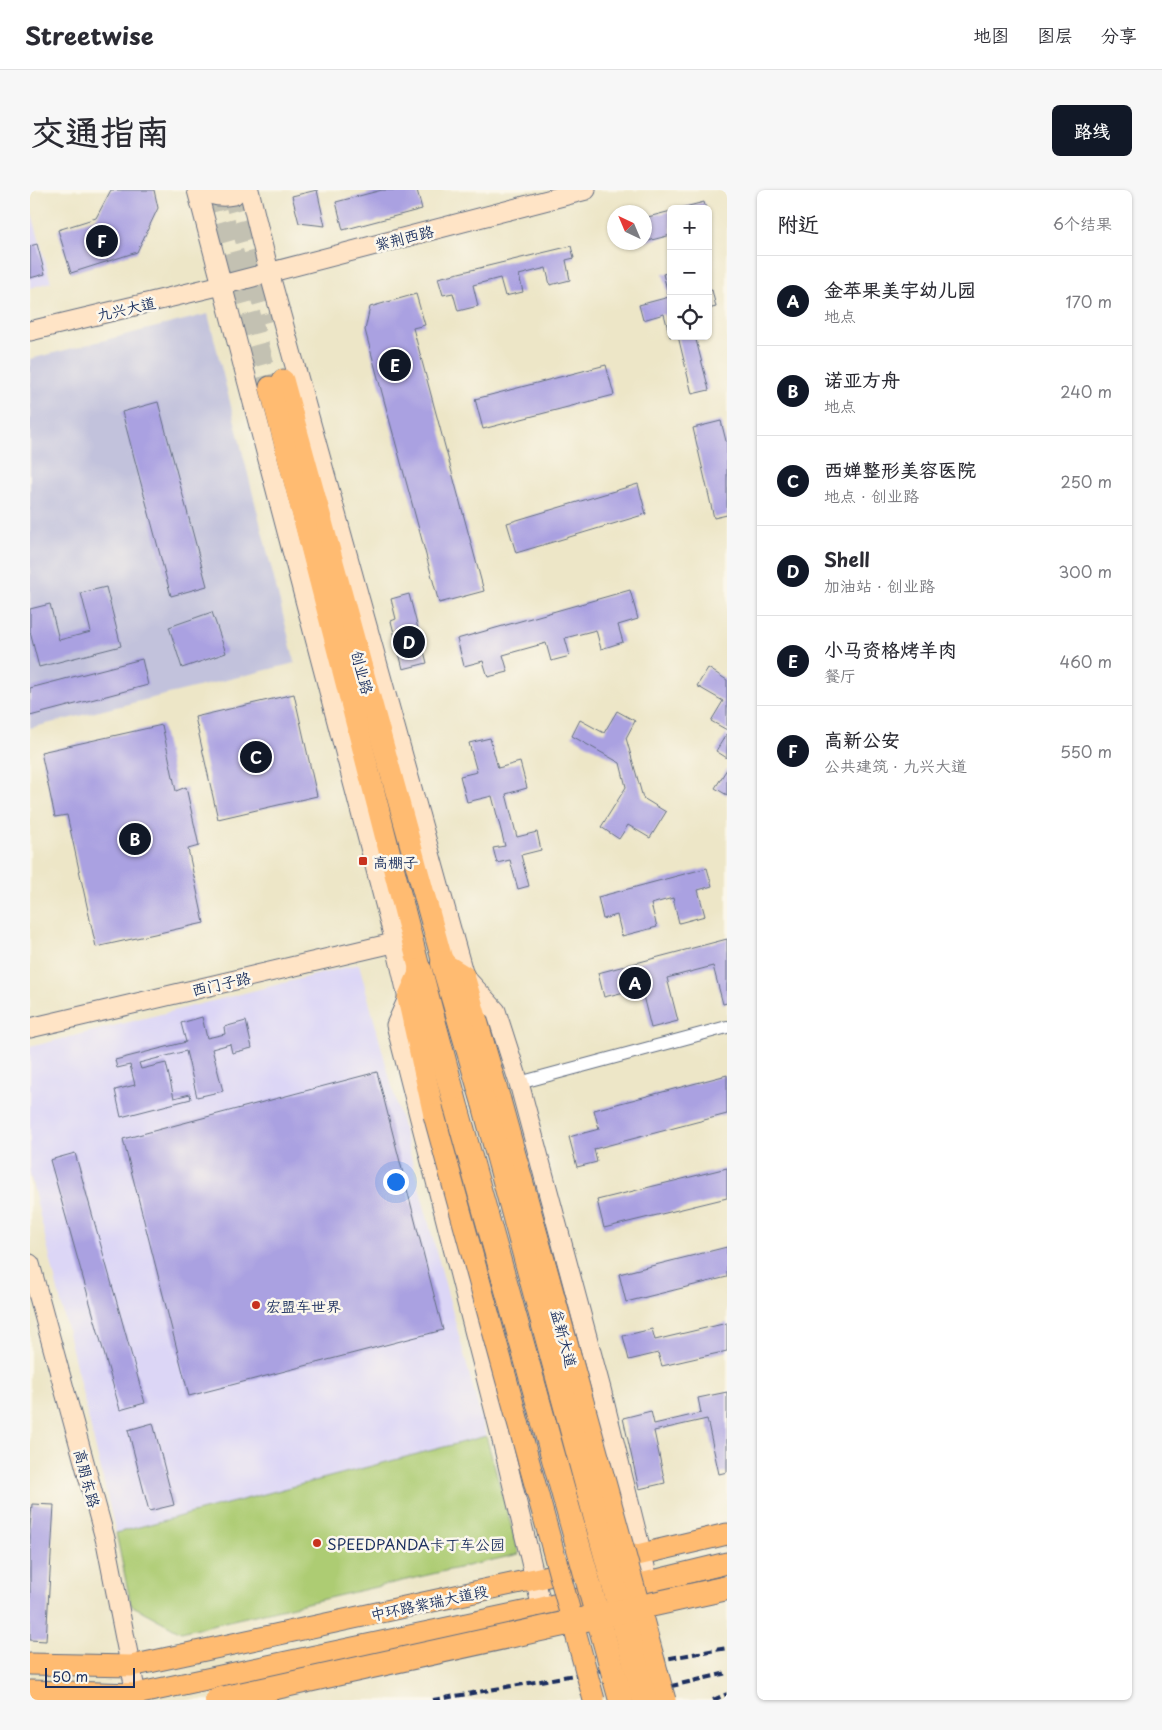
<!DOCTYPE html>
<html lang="zh">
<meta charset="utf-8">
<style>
body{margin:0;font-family:"Playpen Sans","LXGW WenKai TC",sans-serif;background:#f7f7f7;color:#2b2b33}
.controls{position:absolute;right:15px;top:15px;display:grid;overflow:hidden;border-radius:8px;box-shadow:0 1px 4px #0004}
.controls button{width:45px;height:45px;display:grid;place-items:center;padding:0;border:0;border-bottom:1px solid #e1e1e2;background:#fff;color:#2b2b33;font:25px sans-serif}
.compass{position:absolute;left:577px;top:15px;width:45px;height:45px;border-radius:50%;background:#fff;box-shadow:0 1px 4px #0004;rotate:316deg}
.scale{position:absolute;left:15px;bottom:12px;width:90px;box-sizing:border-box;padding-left:5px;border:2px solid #1b2f5e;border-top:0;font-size:14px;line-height:18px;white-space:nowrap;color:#1b2f5e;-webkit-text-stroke:4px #fbf7ec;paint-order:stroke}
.you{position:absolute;left:365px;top:991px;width:18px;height:18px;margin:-12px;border:4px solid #fff;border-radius:50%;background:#1a73e8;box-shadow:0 0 0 8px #1a73e833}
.badge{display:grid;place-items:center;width:32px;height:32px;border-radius:50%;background:#111827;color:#fff;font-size:16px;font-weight:700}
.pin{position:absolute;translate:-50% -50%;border:2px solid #fff;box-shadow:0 1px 5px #0006}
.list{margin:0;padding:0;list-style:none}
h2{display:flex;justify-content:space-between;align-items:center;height:65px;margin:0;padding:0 20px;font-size:21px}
h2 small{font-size:16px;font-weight:400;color:#7c7c81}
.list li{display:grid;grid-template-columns:32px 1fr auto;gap:15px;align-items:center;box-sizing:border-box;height:90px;padding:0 20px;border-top:1px solid #e1e1e2}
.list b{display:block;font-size:19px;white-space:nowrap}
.list p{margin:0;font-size:16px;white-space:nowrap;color:#7c7c81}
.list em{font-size:16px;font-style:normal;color:#7c7c81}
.icon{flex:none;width:28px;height:28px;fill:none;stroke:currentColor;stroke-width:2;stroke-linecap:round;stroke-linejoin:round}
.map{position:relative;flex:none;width:697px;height:1510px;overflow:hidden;border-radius:8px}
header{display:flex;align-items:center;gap:30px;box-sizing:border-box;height:70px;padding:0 25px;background:#fff;border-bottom:1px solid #e1e1e2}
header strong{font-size:24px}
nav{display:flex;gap:28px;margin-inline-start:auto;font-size:18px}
.intro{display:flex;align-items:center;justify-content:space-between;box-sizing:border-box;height:120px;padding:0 30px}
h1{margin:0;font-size:35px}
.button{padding:12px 22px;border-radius:8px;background:#111827;color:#fff;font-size:18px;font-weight:700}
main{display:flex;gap:30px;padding:0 30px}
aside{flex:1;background:#fff;border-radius:8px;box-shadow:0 1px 4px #0004}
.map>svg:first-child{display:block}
</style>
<header>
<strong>Streetwise</strong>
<nav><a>地图</a><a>图层</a><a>分享</a></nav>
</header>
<div class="intro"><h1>交通指南</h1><a class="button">路线</a></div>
<main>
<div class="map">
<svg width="697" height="1510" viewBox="0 0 697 1510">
<rect width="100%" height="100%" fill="#fbf7ec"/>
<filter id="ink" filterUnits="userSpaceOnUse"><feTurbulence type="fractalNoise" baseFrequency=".02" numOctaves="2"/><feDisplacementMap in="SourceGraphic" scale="10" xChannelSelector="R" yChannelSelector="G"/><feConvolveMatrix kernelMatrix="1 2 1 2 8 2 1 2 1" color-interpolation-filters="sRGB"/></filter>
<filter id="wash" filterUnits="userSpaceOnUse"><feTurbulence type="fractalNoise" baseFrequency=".0096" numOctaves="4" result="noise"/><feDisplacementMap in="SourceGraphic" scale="20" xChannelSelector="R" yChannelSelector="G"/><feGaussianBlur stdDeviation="1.12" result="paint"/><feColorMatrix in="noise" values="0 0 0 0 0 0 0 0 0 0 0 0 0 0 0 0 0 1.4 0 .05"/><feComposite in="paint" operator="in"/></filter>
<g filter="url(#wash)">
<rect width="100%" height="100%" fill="#ede6c7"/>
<g fill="#dcd6f6">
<polygon points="0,16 21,92 0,98"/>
<polygon points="329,774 456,1246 86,1343 0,984 0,857"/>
</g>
<polygon fill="#c2c2dc" points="178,124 265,473 0,538 0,169"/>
<polygon fill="#adcc73" stroke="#647e68" points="456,1246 489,1364 151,1442 101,1415 86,1343"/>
<g id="blocks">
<g fill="#aaa1e1">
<polygon points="81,0 124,0 128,18 107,62 41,83 28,40 66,28"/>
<polygon points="287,0 295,36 269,33 262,6"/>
<polygon points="352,0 387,0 392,19 313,40 306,12"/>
<polygon points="674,12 676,19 651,19 651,18"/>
<polygon points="641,21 641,45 614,52 614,28"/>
<polygon points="7,54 15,84 0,88 0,56"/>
<polygon points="541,56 544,68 536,70 540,90 520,95 516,78 489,85 493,102 475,106 470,88 443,95 448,116 428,121 423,103 413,105 408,88"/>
<polygon points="641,82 641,147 640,147 634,124 613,130 609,115 639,107 633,84"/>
<polygon points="682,100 686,117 678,119 678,101"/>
<polygon points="386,104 395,135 383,138 454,401 409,413 335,140 340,117"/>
<polygon points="648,146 665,146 679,200 662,204"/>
<polygon points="576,175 584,205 453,239 445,209"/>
<polygon points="128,212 177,396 141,406 92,222"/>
<polygon points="691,231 697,255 697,325 684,328 663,238"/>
<polygon points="608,294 616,324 486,363 477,333"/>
<polygon points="76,397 91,456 9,477 0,442 0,419 20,414 29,450 61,442 51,403"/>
<polygon points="600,400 608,429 588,435 593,452 571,459 566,440 535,448 540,466 521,471 516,453 473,465 478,482 458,487 453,471 434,476 427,449"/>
<polygon points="379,404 397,473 373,479 361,431 366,429 361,409"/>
<polygon points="182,422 196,463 152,478 139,437"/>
<polygon points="112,469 118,495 0,526 0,498"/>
<polygon points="678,478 697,490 697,540 681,531 693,511 667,496"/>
<polygon points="264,504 287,606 188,629 165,527"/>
<polygon points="587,521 605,531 596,548 613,608 636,622 620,648 598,635 589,649 571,637 596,597 590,573 542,546 550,530 574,543"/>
<polygon points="132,535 146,601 156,597 169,656 158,659 174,733 66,757 37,625 25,627 11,562"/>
<polygon points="697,543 697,568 686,561"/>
<polygon points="460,548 468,578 490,572 497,598 476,604 487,647 507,642 511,660 491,665 499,696 488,699 480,670 467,673 463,658 475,656 462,606 437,612 430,586 447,582 439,553"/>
<polygon points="697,579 697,605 685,598"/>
<polygon points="677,678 682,696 668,700 675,726 649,733 643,708 621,714 627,737 592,746 587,725 573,729 568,707"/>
<polygon points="697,749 697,813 693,814 683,776 637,788 648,831 621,838 611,798 574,807 568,783"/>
<polygon points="172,827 177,848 195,844 194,837 216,831 222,858 202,863 200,854 182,859 193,901 167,907 156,861 109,873 111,879 136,873 144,908 160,904 161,909 91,927 85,900 105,895 100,875 87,878 85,870 156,852 151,833"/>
<polygon points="347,882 413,1140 159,1206 93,949"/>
<polygon points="697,885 697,924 564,959 567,972 547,977 539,947 569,939 564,920"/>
<polygon points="45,963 115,1213 90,1220 20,970"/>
<polygon points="697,978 697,1008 574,1038 567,1010"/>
<polygon points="697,1057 697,1087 596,1112 589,1084"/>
<polygon points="697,1133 697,1161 632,1176 628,1163 599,1170 593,1146 622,1139 625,1150"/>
<polygon points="697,1202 697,1282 689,1284 677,1229 624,1241 635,1293 609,1299 593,1228 621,1221 624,1234 671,1223 668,1208"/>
<polygon points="123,1233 144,1315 119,1321 98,1240"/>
<polygon points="2,1314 24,1315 16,1451 0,1450 0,1338"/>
</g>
</g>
</g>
<g filter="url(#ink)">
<use href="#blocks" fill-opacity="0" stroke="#646f83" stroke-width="1"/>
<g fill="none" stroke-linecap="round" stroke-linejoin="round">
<g stroke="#c3c1b2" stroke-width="21" stroke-dasharray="21 11" stroke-linecap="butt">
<polyline points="186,0 240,197"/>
<polyline points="202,0 238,132"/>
</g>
<defs>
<polyline id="street" points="489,893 697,837"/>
<g id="secondary">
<polyline points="167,0 365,752 378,808 366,835 469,1238 512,1418"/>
<path d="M175,0C183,7 194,7 204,5L208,0"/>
<polyline points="219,0 239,82 434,786 466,821 489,893 571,1199 619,1393"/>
<polyline points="0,141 192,95 556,0"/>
<polyline points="0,838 376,750"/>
<polyline points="0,1074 76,1352 106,1504"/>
</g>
<g id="primary">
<polyline points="253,190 413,773 434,786 470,910"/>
<polyline points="240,197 390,781 378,808 404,925"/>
<polyline points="0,1474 101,1476 505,1389 697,1344"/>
<polyline points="0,1501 106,1504 512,1418 697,1373"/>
</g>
<g id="highway">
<polyline points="413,773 454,913"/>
<polyline points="390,781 427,920"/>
</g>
</defs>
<use href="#street" stroke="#646f83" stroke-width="14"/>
<use href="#secondary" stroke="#646f83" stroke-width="21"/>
<use href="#primary" stroke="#646f83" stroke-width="23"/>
<use href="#highway" stroke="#646f83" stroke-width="26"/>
<use href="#street" stroke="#fff" stroke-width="12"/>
<use href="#secondary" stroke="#ffe4c6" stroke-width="19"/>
<use href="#primary" stroke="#ffbb71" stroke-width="21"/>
<use href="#highway" stroke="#ffbb71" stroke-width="24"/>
<g stroke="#1b2f5e" stroke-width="4" stroke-dasharray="8 4" stroke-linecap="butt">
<polyline points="403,1510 697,1458"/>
<polyline points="582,1510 697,1483"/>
<polyline points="683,1510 697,1504"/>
</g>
<defs>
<g id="primary-bridge">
<polyline points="470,910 635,1510"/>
<polyline points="404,925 564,1510"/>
</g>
<g id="highway-bridge">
<polyline points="454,913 615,1510"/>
<polyline points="427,920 591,1510"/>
<polyline points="187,1510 697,1398"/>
</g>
</defs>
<use href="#primary-bridge" stroke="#646f83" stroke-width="23" stroke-linecap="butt"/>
<use href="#highway-bridge" stroke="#646f83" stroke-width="26" stroke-linecap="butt"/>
<use href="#primary-bridge" stroke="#ffbb71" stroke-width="21"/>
<use href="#highway-bridge" stroke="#ffbb71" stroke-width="24"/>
</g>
</g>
<g fill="#c8321e" stroke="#fbf7ec" stroke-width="2">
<rect x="328" y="666" width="10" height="10" rx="2.5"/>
<circle cx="226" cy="1115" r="5"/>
<circle cx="287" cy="1353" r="5"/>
</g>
<g text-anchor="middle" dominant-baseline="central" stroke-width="5" stroke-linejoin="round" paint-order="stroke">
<g font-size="15" fill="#1b2f5e" stroke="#fbf7ec">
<text transform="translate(374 47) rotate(-14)">紫荆西路</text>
<text transform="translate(96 118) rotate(-13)">九兴大道</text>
<text transform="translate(333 482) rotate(75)">创业路</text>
<text transform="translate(191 793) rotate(-13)">西门子路</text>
<text transform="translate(535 1148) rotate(75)">益新大道</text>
<text transform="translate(58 1288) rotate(75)">高朋东路</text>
<text transform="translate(399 1412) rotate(-12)">中环路紫瑞大道段</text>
</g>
<g font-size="15" fill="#1b2f5e" stroke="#fbf7ec" text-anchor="start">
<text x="343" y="671">高棚子</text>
<text x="236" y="1115">宏盟车世界</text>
<text x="297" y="1353">SPEEDPANDA卡丁车公园</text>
</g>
</g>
</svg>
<div class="controls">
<button>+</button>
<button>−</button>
<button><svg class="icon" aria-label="locate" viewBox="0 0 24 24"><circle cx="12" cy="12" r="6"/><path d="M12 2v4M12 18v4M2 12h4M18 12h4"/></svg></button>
</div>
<svg class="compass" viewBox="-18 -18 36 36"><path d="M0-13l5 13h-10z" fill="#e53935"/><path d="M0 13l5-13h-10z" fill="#7c7c81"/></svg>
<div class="scale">50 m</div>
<div class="you"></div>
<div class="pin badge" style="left:605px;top:793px">A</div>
<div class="pin badge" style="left:105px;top:649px">B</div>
<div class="pin badge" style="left:226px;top:567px">C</div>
<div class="pin badge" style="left:379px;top:452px">D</div>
<div class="pin badge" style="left:365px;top:175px">E</div>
<div class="pin badge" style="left:72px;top:51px">F</div>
</div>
<aside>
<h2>附近<small>6个结果</small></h2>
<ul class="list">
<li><span class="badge">A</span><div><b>金苹果美宇幼儿园</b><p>地点</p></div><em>170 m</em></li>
<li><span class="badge">B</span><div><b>诺亚方舟</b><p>地点</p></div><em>240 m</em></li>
<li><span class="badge">C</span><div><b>西婵整形美容医院</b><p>地点 · 创业路</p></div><em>250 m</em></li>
<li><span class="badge">D</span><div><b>Shell</b><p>加油站 · 创业路</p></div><em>300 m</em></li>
<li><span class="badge">E</span><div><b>小马资格烤羊肉</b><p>餐厅</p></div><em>460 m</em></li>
<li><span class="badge">F</span><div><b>高新公安</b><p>公共建筑 · 九兴大道</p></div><em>550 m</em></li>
</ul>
</aside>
</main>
